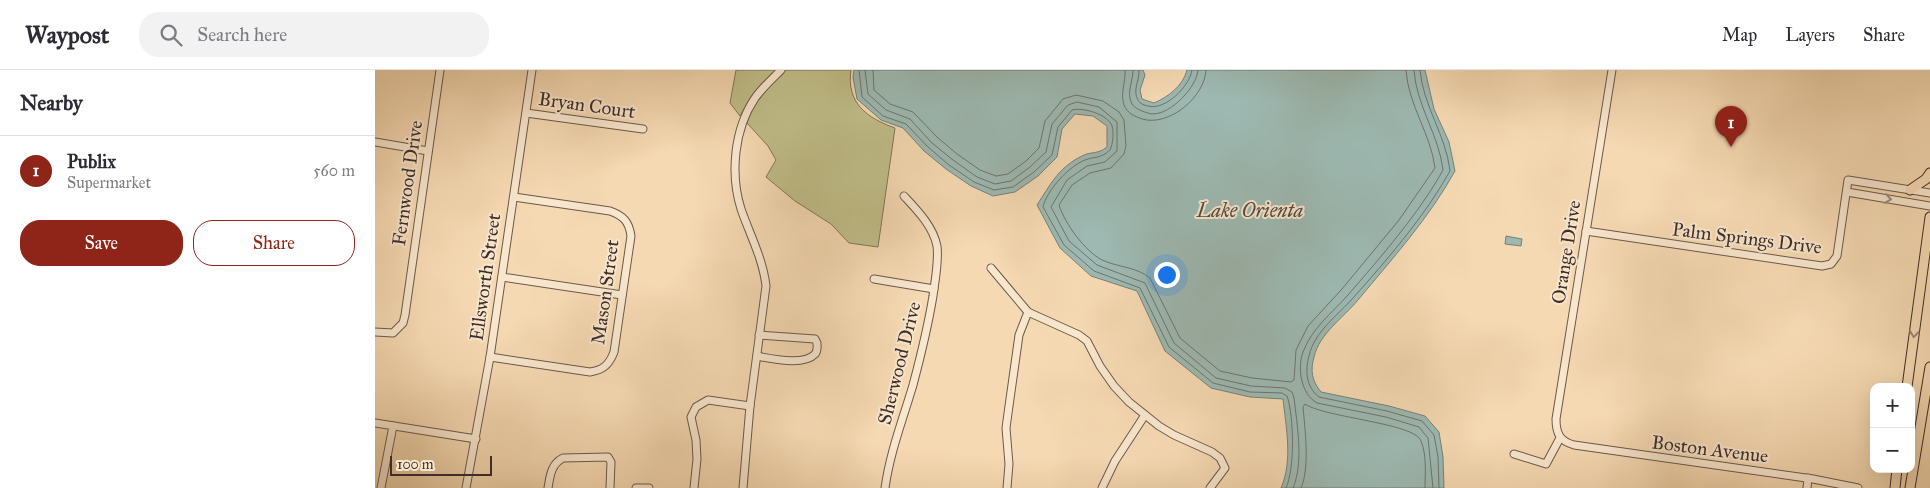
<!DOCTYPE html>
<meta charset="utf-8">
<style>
body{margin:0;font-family:"IM FELL Great Primer",serif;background:#f2f2f3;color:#2b2b33}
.controls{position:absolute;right:15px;bottom:15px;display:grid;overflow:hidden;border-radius:10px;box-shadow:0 5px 20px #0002}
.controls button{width:45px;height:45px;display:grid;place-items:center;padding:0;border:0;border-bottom:1px solid #e1e1e2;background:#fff;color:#2b2b33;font:25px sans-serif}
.scale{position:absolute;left:15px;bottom:12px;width:102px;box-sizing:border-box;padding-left:5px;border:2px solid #3f2e29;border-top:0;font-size:14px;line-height:18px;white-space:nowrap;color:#3f2e29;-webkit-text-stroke:4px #f8e6cd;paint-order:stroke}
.you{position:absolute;left:791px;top:204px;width:18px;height:18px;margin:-12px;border:4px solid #fff;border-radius:50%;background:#1a73e8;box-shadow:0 0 0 8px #1a73e833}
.badge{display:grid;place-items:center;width:32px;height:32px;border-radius:50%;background:#8f2418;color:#fff;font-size:16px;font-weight:700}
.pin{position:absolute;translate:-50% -41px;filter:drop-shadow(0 1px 2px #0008)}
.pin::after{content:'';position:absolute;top:26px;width:18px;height:15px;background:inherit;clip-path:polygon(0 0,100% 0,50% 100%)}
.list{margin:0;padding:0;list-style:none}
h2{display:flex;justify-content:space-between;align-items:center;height:65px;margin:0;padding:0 20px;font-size:21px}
h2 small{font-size:16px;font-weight:400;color:#7c7c81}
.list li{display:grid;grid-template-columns:32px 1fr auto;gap:15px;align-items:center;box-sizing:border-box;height:70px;padding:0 20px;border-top:1px solid #e1e1e2}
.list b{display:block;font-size:19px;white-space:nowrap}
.list p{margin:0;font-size:16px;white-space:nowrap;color:#7c7c81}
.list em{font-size:16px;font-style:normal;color:#7c7c81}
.actions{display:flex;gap:10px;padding:15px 20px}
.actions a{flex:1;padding:11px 0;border:1px solid #8f2418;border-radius:20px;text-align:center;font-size:18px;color:#8f2418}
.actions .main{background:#8f2418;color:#fff}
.icon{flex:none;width:28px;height:28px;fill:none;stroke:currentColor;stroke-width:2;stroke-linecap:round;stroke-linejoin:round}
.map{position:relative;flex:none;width:1555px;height:418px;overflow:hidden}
header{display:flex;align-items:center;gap:30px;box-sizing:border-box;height:70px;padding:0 25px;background:#fff;border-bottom:1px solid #e1e1e2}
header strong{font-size:24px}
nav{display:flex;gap:28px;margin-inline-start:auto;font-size:18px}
.search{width:350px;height:45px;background:#f2f2f3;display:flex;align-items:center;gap:12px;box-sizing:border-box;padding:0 18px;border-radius:20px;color:#7c7c81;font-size:19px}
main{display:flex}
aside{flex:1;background:#fff}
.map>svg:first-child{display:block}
</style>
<header>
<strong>Waypost</strong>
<div class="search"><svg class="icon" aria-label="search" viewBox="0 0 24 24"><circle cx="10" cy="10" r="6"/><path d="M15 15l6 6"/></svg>Search here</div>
<nav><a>Map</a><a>Layers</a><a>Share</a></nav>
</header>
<main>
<aside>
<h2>Nearby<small></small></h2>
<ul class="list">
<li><span class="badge">1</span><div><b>Publix</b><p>Supermarket</p></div><em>560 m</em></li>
</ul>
<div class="actions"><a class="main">Save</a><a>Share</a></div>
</aside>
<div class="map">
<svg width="1555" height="418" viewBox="0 0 1555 418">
<rect width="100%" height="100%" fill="#f5d9b2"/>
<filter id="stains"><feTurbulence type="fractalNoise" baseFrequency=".004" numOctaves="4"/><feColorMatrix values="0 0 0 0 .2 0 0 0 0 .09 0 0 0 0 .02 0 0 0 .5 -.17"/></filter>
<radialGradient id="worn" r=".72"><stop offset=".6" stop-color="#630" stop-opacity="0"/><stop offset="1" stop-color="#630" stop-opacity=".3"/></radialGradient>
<g fill="#c0be89" stroke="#807659">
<polygon points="361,0 401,0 377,25 365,46 355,33"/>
<path d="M411,0H476C471,33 492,48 520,58L503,177L474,173L456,154L420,131L391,107L401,90L393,76L372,53C378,31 396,16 411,0Z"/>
</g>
<g fill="#9db9b2" stroke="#77817b">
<path d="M479,0H768L770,5L765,20L767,29L779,33C793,27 808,16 812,0H1050L1059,39L1074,72L1080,101C1054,148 1017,189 983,230C969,247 944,264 939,287C935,301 937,311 946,322L1014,336L1050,346L1064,362L1068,387L1069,418H906C918,391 911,357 908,329L875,327L836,318L790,281L762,221L716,206L685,178L662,135C675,115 684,97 707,86C716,81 722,85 732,77V56L718,46L700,44L687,59L682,87L663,106L640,122L618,126L596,116L571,99L549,81L528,58L506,50L482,29L478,7Z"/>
<polygon points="1131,166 1147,169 1146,176 1130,174"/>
</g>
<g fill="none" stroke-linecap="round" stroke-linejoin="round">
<g stroke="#6e746e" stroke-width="1">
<path d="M484,0L487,27L508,46L531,54L553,77L574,95L599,112L619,120L638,117L659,102L677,85L683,57L697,40C707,37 733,44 737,56C739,62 738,74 735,80C725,89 721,86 710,90C694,96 672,120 668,137L689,175L719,201L765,218L794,277L838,313L875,322L907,323L912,326C919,346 920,399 911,418"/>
<path d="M490,0L493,24L511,40L535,49L557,73L578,90L602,107L620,114L636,111L655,97L671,82L677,54L693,35L702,32L724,37L742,52V81L730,92L712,96L692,110L676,137L694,171L722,195L770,213L799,273L841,308L876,316L910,318L917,322L919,328C922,354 929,393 918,418"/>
<path d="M498,0L499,20L515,34L538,42L562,67L582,84L605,100L621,106L633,104L651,91L664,78L670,51L688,29L701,25L728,31L744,42L749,50L751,76L749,84L736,98L715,103L697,115L684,135C690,154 710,181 727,190C742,197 762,197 775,208L805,268L845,301L877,308L916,312L919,310L921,280L933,256L967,219L1024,150L1060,98C1056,64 1033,35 1031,0"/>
<path d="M750,0C751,12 745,22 749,35C752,43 759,46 767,49C794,57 830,27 831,0"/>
<path d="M758,0C758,12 751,23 757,34C760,38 763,39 767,41C770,42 775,44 778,44C796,44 822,17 823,0"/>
<path d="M764,0C765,10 757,20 763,30C765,34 769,35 773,36C790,41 815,16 817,0"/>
<path d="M1039,0C1041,35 1064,65 1068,100C1045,142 1005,188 973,225C957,243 937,258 928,282C922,298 926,324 942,333L1011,347L1044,357L1053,368L1058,418"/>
<path d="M1045,0C1048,36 1071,65 1075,101C1050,146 1012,190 978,228C963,245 939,262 934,286C930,301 931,317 944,327L1012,341L1047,351L1059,365L1063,387L1064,418"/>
<path d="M926,418C935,398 930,359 928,337L930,334C951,348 1040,353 1046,371C1052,385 1050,404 1050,418"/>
</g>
<defs>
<g id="minor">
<path d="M1237,0L1181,349C1181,364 1185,371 1199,375L1438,409L1483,418"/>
<polyline points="151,43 268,59"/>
<polyline points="0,72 53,81"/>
<polyline points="1472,122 1555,136"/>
<polyline points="1211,161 1447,196 1456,194 1462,186 1473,110 1555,123"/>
<polyline points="616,198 653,242 704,265 712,271 725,296 739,316 754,332 784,356 799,365 837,382 845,388 850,398 835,418"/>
<polyline points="127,207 247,225"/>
<polyline points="499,209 559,219"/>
<polyline points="0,262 18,263 28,253 30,245 65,0"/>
<path d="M382,286C396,289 429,296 440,284C443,281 442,277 442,273L440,269L384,265"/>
<path d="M115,287L215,302C228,300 234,295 239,282L256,166C254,152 249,146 235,141L139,127"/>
<polyline points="0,353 101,369"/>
<polyline points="1139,384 1171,394 1185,368"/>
<polyline points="6,418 18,356"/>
<polyline points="91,418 115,287 157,0"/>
<path d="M173,418C175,406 176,394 188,388L233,387L236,392L235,418"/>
<polyline points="261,418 274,418"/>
<polyline points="319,418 322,389 321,370 316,347 321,337 333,330 375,336"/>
<path d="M368,418L375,336L391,216C388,189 375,165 366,139C355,104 359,59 380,28C387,18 397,9 406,0"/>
<path d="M510,418C515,382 528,349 538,315C546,285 553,256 558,226C560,210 564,192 562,176C558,156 542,140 529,126"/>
<polyline points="632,418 634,394 631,358 634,336 644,265 653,242"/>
<polyline points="727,418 740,391 770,345"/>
<polyline points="1432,418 1433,408"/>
</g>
<g id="major">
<polyline points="1535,120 1551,109 1555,103"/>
<polyline points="1532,317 1555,147"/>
<polyline points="1520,418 1522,399"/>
<polyline points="1535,418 1555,297"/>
</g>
</defs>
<use href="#minor" stroke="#6c594b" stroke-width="9"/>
<use href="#major" stroke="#3f2e29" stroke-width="11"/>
<use href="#minor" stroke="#f8e6cd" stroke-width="7"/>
<use href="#major" stroke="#f5d9b2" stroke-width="9"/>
</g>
<defs><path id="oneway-chevron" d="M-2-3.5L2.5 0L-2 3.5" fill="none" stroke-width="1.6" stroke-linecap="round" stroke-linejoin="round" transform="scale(1.25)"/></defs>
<use stroke="#9c8a7b" href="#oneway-chevron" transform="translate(1513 129) rotate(9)"/>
<use stroke="#9a846e" href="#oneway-chevron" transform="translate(1539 264) rotate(97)"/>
<g text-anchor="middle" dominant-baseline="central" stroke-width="4" stroke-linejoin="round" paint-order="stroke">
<g font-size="19" fill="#3f2e29" stroke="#f8e6cd">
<text transform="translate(212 35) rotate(8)">Bryan Court</text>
<text transform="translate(32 113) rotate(-82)">Fernwood Drive</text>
<text transform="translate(1372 168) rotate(7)">Palm Springs Drive</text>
<text transform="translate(1191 182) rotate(-81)">Orange Drive</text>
<text transform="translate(110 207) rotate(-82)">Ellsworth Street</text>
<text transform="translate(230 222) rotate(-82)">Mason Street</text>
<text transform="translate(524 293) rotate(-76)">Sherwood Drive</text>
<text transform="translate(1335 379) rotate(7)">Boston Avenue</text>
</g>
<g font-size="20" font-style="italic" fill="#524a44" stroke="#f8e6cd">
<text x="875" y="140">Lake Orienta</text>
</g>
</g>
<rect width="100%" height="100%" filter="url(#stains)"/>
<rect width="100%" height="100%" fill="url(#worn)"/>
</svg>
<div class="controls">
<button>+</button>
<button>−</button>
</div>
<div class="scale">100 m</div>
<div class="you"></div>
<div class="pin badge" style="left:1356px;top:77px">1</div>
</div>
</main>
